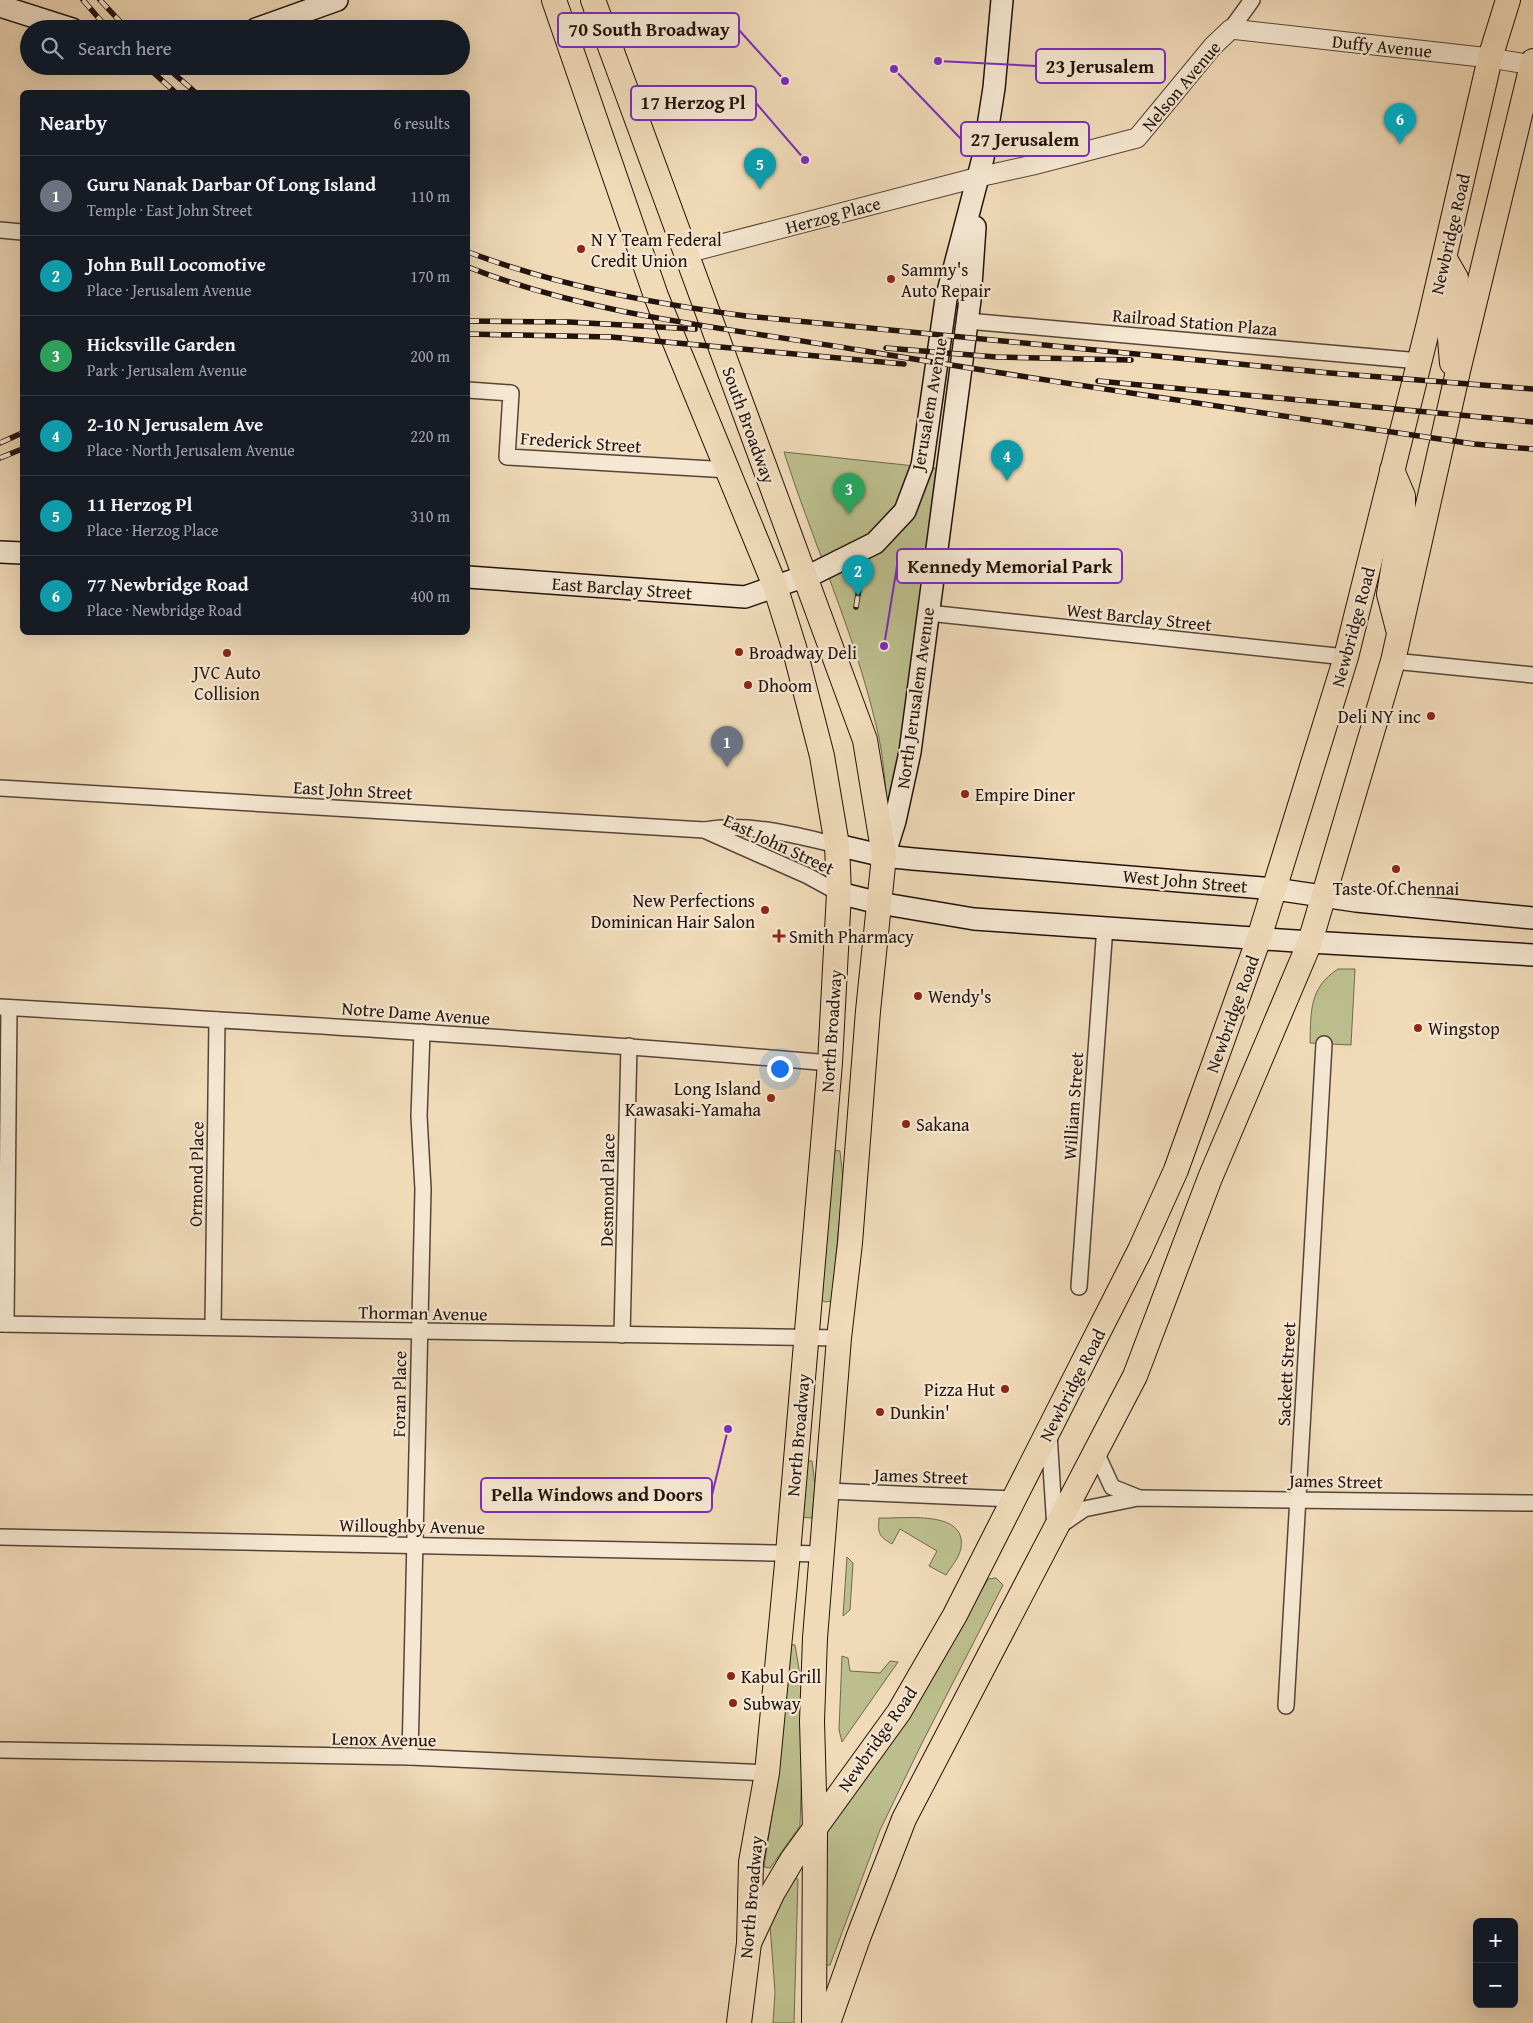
<!DOCTYPE html>
<meta charset="utf-8">
<style>
body{margin:0;font-family:"Gentium Book Plus",serif;background:#242831;color:#f1f3f6}
.controls{position:absolute;right:15px;bottom:15px;display:grid;overflow:hidden;border-radius:8px;box-shadow:0 5px 20px #0002}
.controls button{width:45px;height:45px;display:grid;place-items:center;padding:0;border:0;border-bottom:1px solid #363941;background:#171b24;color:#f1f3f6;font:25px sans-serif}
.you{position:absolute;left:779px;top:1068px;width:18px;height:18px;margin:-12px;border:4px solid #fff;border-radius:50%;background:#1a73e8;box-shadow:0 0 0 8px #1a73e833}
.badge{display:grid;place-items:center;width:32px;height:32px;border-radius:50%;background:#c59692;color:#fff;font-size:16px;font-weight:700}
.pin{position:absolute;translate:-50% -41px;filter:drop-shadow(0 1px 2px #0008)}
.pin::after{content:'';position:absolute;top:26px;width:18px;height:15px;background:inherit;clip-path:polygon(0 0,100% 0,50% 100%)}
.list{margin:0;padding:0;list-style:none}
h2{display:flex;justify-content:space-between;align-items:center;height:65px;margin:0;padding:0 20px;font-size:21px}
h2 small{font-size:16px;font-weight:400;color:#9ea1a6}
.list li{display:grid;grid-template-columns:32px 1fr auto;gap:15px;align-items:center;box-sizing:border-box;height:80px;padding:0 20px;border-top:1px solid #363941}
.list b{display:block;font-size:19px;white-space:nowrap}
.list p{margin:0;font-size:16px;white-space:nowrap;color:#9ea1a6}
.list em{font-size:16px;font-style:normal;color:#9ea1a6}
.icon{flex:none;width:28px;height:28px;fill:none;stroke:currentColor;stroke-width:2;stroke-linecap:round;stroke-linejoin:round}
.map{position:relative;flex:none;width:1533px;height:2023px;overflow:hidden}
.search{position:absolute;background:#171b24;box-shadow:0 5px 20px #0002;left:20px;top:20px;width:450px;height:55px;display:flex;align-items:center;gap:12px;box-sizing:border-box;padding:0 18px;border-radius:28px;color:#9ea1a6;font-size:19px}
.panel{position:absolute;background:#171b24;box-shadow:0 5px 20px #0002;left:20px;top:90px;width:450px;height:545px;border-radius:8px}
.map>svg:first-child{display:block}
</style>
<div class="map">
<svg width="1533" height="2023" viewBox="0 0 1533 2023">
<rect width="100%" height="100%" fill="#f0dab8"/>
<filter id="stains"><feTurbulence type="fractalNoise" baseFrequency=".004" numOctaves="4"/><feColorMatrix values="0 0 0 0 .2 0 0 0 0 .09 0 0 0 0 .02 0 0 0 .5 -.17"/></filter>
<radialGradient id="worn" r=".72"><stop offset=".6" stop-color="#630" stop-opacity="0"/><stop offset="1" stop-color="#630" stop-opacity=".3"/></radialGradient>
<g fill="#bcbf8d" stroke="#6f684d">
<path d="M784,452L943,469L895,796L889,819C885,788 884,755 876,725C854,631 813,543 784,452Z"/>
<path d="M1338,969H1355L1351,1045L1310,1043C1311,1011 1309,988 1338,969Z"/>
<polygon points="833,1150 840,1151 843,1179 832,1301 825,1302 820,1299"/>
<polygon points="805,1461 812,1461 815,1485 812,1518 798,1517"/>
<path d="M879,1518C903,1519 967,1509 961,1548C959,1558 951,1567 946,1575L929,1566L937,1551L900,1529L892,1544C878,1536 878,1533 879,1518Z"/>
<polygon points="847,1557 853,1563 850,1610 843,1616"/>
<polygon points="996,1578 1003,1585 921,1745 880,1830 830,1965 822,1965 824,1831 960,1629 988,1579"/>
<polygon points="788,1644 795,1645 804,1699 800,1826 770,1868 764,1867 774,1802"/>
<polygon points="842,1656 848,1658 850,1671 880,1673 890,1661 898,1662 842,1742 839,1730"/>
<polygon points="794,1878 798,1879 794,2023 773,2023 775,1992 770,1925 773,1909"/>
</g>
<g fill="none" stroke-linecap="round" stroke-linejoin="round">
<defs>
<g id="minor">
<polyline points="1231,29 1252,0"/>
<polyline points="0,230 22,232"/>
<polyline points="967,321 1420,361"/>
<polyline points="468,390 511,393 507,457 729,470"/>
<polyline points="928,613 1346,657"/>
<polyline points="1393,661 1533,675"/>
<path d="M0,788L704,830C748,822 794,835 837,845"/>
<polyline points="704,830 808,876 839,893"/>
<path d="M0,1007C277,1023 554,1039 830,1063"/>
<polyline points="1079,1287 1105,926"/>
<polyline points="0,1324 839,1338"/>
<polyline points="6,1324 9,1008"/>
<polyline points="213,1327 217,1020"/>
<polyline points="622,1335 629,1046"/>
<polyline points="1049,1434 1055,1529 1084,1509 1138,1498 1533,1503"/>
<polyline points="1095,1450 1112,1487 1137,1497"/>
<polyline points="828,1491 1013,1499"/>
<polyline points="0,1537 822,1554"/>
<polyline points="1286,1706 1324,1044"/>
<polyline points="0,1750 410,1757 767,1773"/>
<polyline points="410,1757 423,1189 419,1116 422,1032"/>
</g>
<polyline id="tertiary" points="687,253 979,177 1033,165 1137,138 1213,46 1231,29 1490,58 1533,65"/>
<g id="secondary">
<polyline points="0,6 72,29"/>
<polyline points="256,29 337,0"/>
<polyline points="0,552 22,553"/>
<polyline points="468,577 745,597 817,572 875,543 905,511 922,466 946,299 983,158 994,88 1002,0"/>
<polyline points="837,845 884,856 913,859 1275,889 1356,901 1533,918"/>
<polyline points="884,856 895,821 910,752 970,300 975,227"/>
<polyline points="839,893 879,903 974,919 1310,942 1533,955"/>
</g>
<g id="primary">
<polyline points="554,0 656,296 775,586 794,647 822,756 837,845 839,893 830,1063 788,1553 767,1773 751,1862 749,1943 739,2023"/>
<polyline points="593,0 865,740 884,856 868,1011 850,1243 839,1338 815,1638 812,1721 815,1828 814,2023"/>
<polyline points="1445,259 1456,278 1449,327 1452,363 1456,365"/>
<polyline points="1392,470 1403,496 1403,510 1389,594 1398,629"/>
<polyline points="749,1943 773,1892 792,1860 899,1712 955,1615 1140,1250 1176,1170 1259,938 1346,657 1430,319 1490,58 1508,0"/>
<polyline points="828,2023 858,1938 904,1819 1135,1376 1210,1178 1310,942 1393,661 1458,371 1533,61"/>
</g>
</defs>
<use href="#minor" stroke="#564438" stroke-width="18"/>
<use href="#tertiary" stroke="#564438" stroke-width="21"/>
<use href="#secondary" stroke="#22120d" stroke-width="24"/>
<use href="#primary" stroke="#22120d" stroke-width="26"/>
<use href="#minor" stroke="#f5e7d1" stroke-width="15"/>
<use href="#tertiary" stroke="#f5e7d1" stroke-width="19"/>
<use href="#secondary" stroke="#f5e7d1" stroke-width="21"/>
<use href="#primary" stroke="#f0dab8" stroke-width="24"/>
<defs>
<g id="rail">
<polyline points="83,0 108,29"/>
<polyline points="100,0 127,29"/>
<polyline points="146,66 175,92"/>
<polyline points="165,66 195,92"/>
<path d="M468,252C558,286 651,303 746,316L1330,373L1533,389"/>
<path d="M468,267C592,316 728,328 859,350C1063,384 1268,414 1474,444L1533,449"/>
<polyline points="468,321 569,322 695,329"/>
<polyline points="468,334 611,337 904,364"/>
<polyline points="886,348 996,357 1131,360"/>
<polyline points="1098,381 1533,422"/>
<polyline points="0,443 22,433"/>
<polyline points="0,458 22,449"/>
<polyline points="856,607 860,582"/>
</g>
</defs>
<use href="#rail" stroke="#22120d" stroke-width="5.5"/>
<use href="#rail" stroke="#f5e7d1" stroke-width="4" stroke-dasharray="11" stroke-linecap="butt"/>
</g>
<g fill="#8f2418" stroke="#f5e7d1" stroke-width="2">
<circle cx="581" cy="249" r="5"/>
<circle cx="891" cy="279" r="5"/>
<circle cx="739" cy="652" r="5"/>
<circle cx="227" cy="653" r="5"/>
<circle cx="748" cy="685" r="5"/>
<circle cx="1431" cy="716" r="5"/>
<circle cx="965" cy="794" r="5"/>
<circle cx="1396" cy="869" r="5"/>
<circle cx="765" cy="910" r="5"/>
<path d="M776.5 928.5h5v5h5v5h-5v5h-5v-5h-5v-5h5z"/>
<circle cx="918" cy="996" r="5"/>
<circle cx="1418" cy="1028" r="5"/>
<circle cx="771" cy="1098" r="5"/>
<circle cx="906" cy="1124" r="5"/>
<circle cx="1005" cy="1389" r="5"/>
<circle cx="880" cy="1412" r="5"/>
<circle cx="731" cy="1676" r="5"/>
<circle cx="733" cy="1703" r="5"/>
</g>
<g text-anchor="middle" dominant-baseline="central" stroke-width="4.5" stroke-linejoin="round" paint-order="stroke">
<g font-size="18" fill="#22120d" stroke="#f5e7d1">
<text transform="translate(1382 46) rotate(6)">Duffy Avenue</text>
<text transform="translate(1181 86) rotate(-50)">Nelson Avenue</text>
<text transform="translate(833 215) rotate(-15)">Herzog Place</text>
<text transform="translate(1450 234) rotate(-77)">Newbridge Road</text>
<text transform="translate(1195 322) rotate(5)">Railroad Station Plaza</text>
<text transform="translate(929 404) rotate(-80)">Jerusalem Avenue</text>
<text transform="translate(749 425) rotate(70)">South Broadway</text>
<text transform="translate(581 442) rotate(4)">Frederick Street</text>
<text transform="translate(622 588) rotate(4)">East Barclay Street</text>
<text transform="translate(1139 617) rotate(6)">West Barclay Street</text>
<text transform="translate(1353 627) rotate(-75)">Newbridge Road</text>
<text transform="translate(915 698) rotate(-82)">North Jerusalem Avenue</text>
<text transform="translate(353 790) rotate(3)">East John Street</text>
<text transform="translate(779 844) rotate(25)">East John Street</text>
<text transform="translate(1185 881) rotate(5)">West John Street</text>
<text transform="translate(416 1013) rotate(4)">Notre Dame Avenue</text>
<text transform="translate(1232 1014) rotate(-70)">Newbridge Road</text>
<text transform="translate(831 1031) rotate(-86)">North Broadway</text>
<text transform="translate(1073 1106) rotate(-86)">William Street</text>
<text transform="translate(196 1174) rotate(-89)">Ormond Place</text>
<text transform="translate(607 1190) rotate(-89)">Desmond Place</text>
<text transform="translate(423 1313) rotate(1)">Thorman Avenue</text>
<text transform="translate(1286 1374) rotate(-87)">Sackett Street</text>
<text transform="translate(1072 1385) rotate(-63)">Newbridge Road</text>
<text transform="translate(399 1394) rotate(-89)">Foran Place</text>
<text transform="translate(798 1435) rotate(-85)">North Broadway</text>
<text transform="translate(921 1476) rotate(2)">James Street</text>
<text transform="translate(1336 1481) rotate(1)">James Street</text>
<text transform="translate(412 1526) rotate(1)">Willoughby Avenue</text>
<text transform="translate(384 1739) rotate(1)">Lenox Avenue</text>
<text transform="translate(877 1739) rotate(-55)">Newbridge Road</text>
<text transform="translate(751 1897) rotate(-85)">North Broadway</text>
</g>
<g font-size="18" fill="#22120d" stroke="#f5e7d1" text-anchor="start">
<text x="591" y="239">N Y Team Federal<tspan x="591" dy="21">Credit Union</tspan></text>
<text x="901" y="269">Sammy's<tspan x="901" dy="21">Auto Repair</tspan></text>
<text x="749" y="652">Broadway Deli</text>
<text x="227" y="672" text-anchor="middle">JVC Auto<tspan x="227" dy="21">Collision</tspan></text>
<text x="758" y="685">Dhoom</text>
<text x="1421" y="716" text-anchor="end">Deli NY inc</text>
<text x="975" y="794">Empire Diner</text>
<text x="1396" y="888" text-anchor="middle">Taste Of Chennai</text>
<text x="755" y="900" text-anchor="end">New Perfections<tspan x="755" dy="21">Dominican Hair Salon</tspan></text>
<text x="789" y="936">Smith Pharmacy</text>
<text x="928" y="996">Wendy's</text>
<text x="1428" y="1028">Wingstop</text>
<text x="761" y="1088" text-anchor="end">Long Island<tspan x="761" dy="21">Kawasaki-Yamaha</tspan></text>
<text x="916" y="1124">Sakana</text>
<text x="995" y="1389" text-anchor="end">Pizza Hut</text>
<text x="890" y="1412">Dunkin'</text>
<text x="741" y="1676">Kabul Grill</text>
<text x="743" y="1703">Subway</text>
</g>
</g>
<path fill="none" stroke="#7b2cbf" stroke-width="2" d="M785 81L739 30M938 61L1036 66M805 160L756 103M894 69L961 139M884 646L897 566M728 1429L712 1495"/>
<g fill="#7b2cbf" stroke="#f5e7d1" stroke-width="2">
<circle cx="785" cy="81" r="5"/>
<circle cx="938" cy="61" r="5"/>
<circle cx="805" cy="160" r="5"/>
<circle cx="894" cy="69" r="5"/>
<circle cx="884" cy="646" r="5"/>
<circle cx="728" cy="1429" r="5"/>
</g>
<g fill="#f5e7d1" stroke="#7b2cbf" stroke-width="2">
<rect x="558" y="13" width="181" height="34" rx="5"/>
<rect x="1036" y="49" width="129" height="34" rx="5"/>
<rect x="631" y="86" width="125" height="34" rx="5"/>
<rect x="961" y="122" width="128" height="34" rx="5"/>
<rect x="897" y="549" width="225" height="34" rx="5"/>
<rect x="481" y="1478" width="231" height="34" rx="5"/>
</g>
<g font-size="19" text-anchor="middle" font-weight="bold" fill="#22120d">
<text x="649" y="36">70 South Broadway</text>
<text x="1100" y="73">23 Jerusalem</text>
<text x="693" y="109">17 Herzog Pl</text>
<text x="1025" y="146">27 Jerusalem</text>
<text x="1010" y="573">Kennedy Memorial Park</text>
<text x="597" y="1501">Pella Windows and Doors</text>
</g>
<rect width="100%" height="100%" filter="url(#stains)"/>
<rect width="100%" height="100%" fill="url(#worn)"/>
</svg>
<div class="controls">
<button>+</button>
<button>−</button>
</div>
<div class="you"></div>
<div class="pin badge" style="left:727px;top:767px;background:#6b7280">1</div>
<div class="pin badge" style="left:858px;top:596px;background:#0f9aa8">2</div>
<div class="pin badge" style="left:849px;top:514px;background:#2e9e5b">3</div>
<div class="pin badge" style="left:1007px;top:481px;background:#0f9aa8">4</div>
<div class="pin badge" style="left:760px;top:189px;background:#0f9aa8">5</div>
<div class="pin badge" style="left:1400px;top:144px;background:#0f9aa8">6</div>
<div class="search"><svg class="icon" aria-label="search" viewBox="0 0 24 24"><circle cx="10" cy="10" r="6"/><path d="M15 15l6 6"/></svg>Search here</div>
<section class="panel">
<h2>Nearby<small>6 results</small></h2>
<ul class="list">
<li><span class="badge" style="background:#6b7280">1</span><div><b>Guru Nanak Darbar Of Long Island</b><p>Temple · East John Street</p></div><em>110 m</em></li>
<li><span class="badge" style="background:#0f9aa8">2</span><div><b>John Bull Locomotive</b><p>Place · Jerusalem Avenue</p></div><em>170 m</em></li>
<li><span class="badge" style="background:#2e9e5b">3</span><div><b>Hicksville Garden</b><p>Park · Jerusalem Avenue</p></div><em>200 m</em></li>
<li><span class="badge" style="background:#0f9aa8">4</span><div><b>2-10 N Jerusalem Ave</b><p>Place · North Jerusalem Avenue</p></div><em>220 m</em></li>
<li><span class="badge" style="background:#0f9aa8">5</span><div><b>11 Herzog Pl</b><p>Place · Herzog Place</p></div><em>310 m</em></li>
<li><span class="badge" style="background:#0f9aa8">6</span><div><b>77 Newbridge Road</b><p>Place · Newbridge Road</p></div><em>400 m</em></li>
</ul>
</section>
</div>
